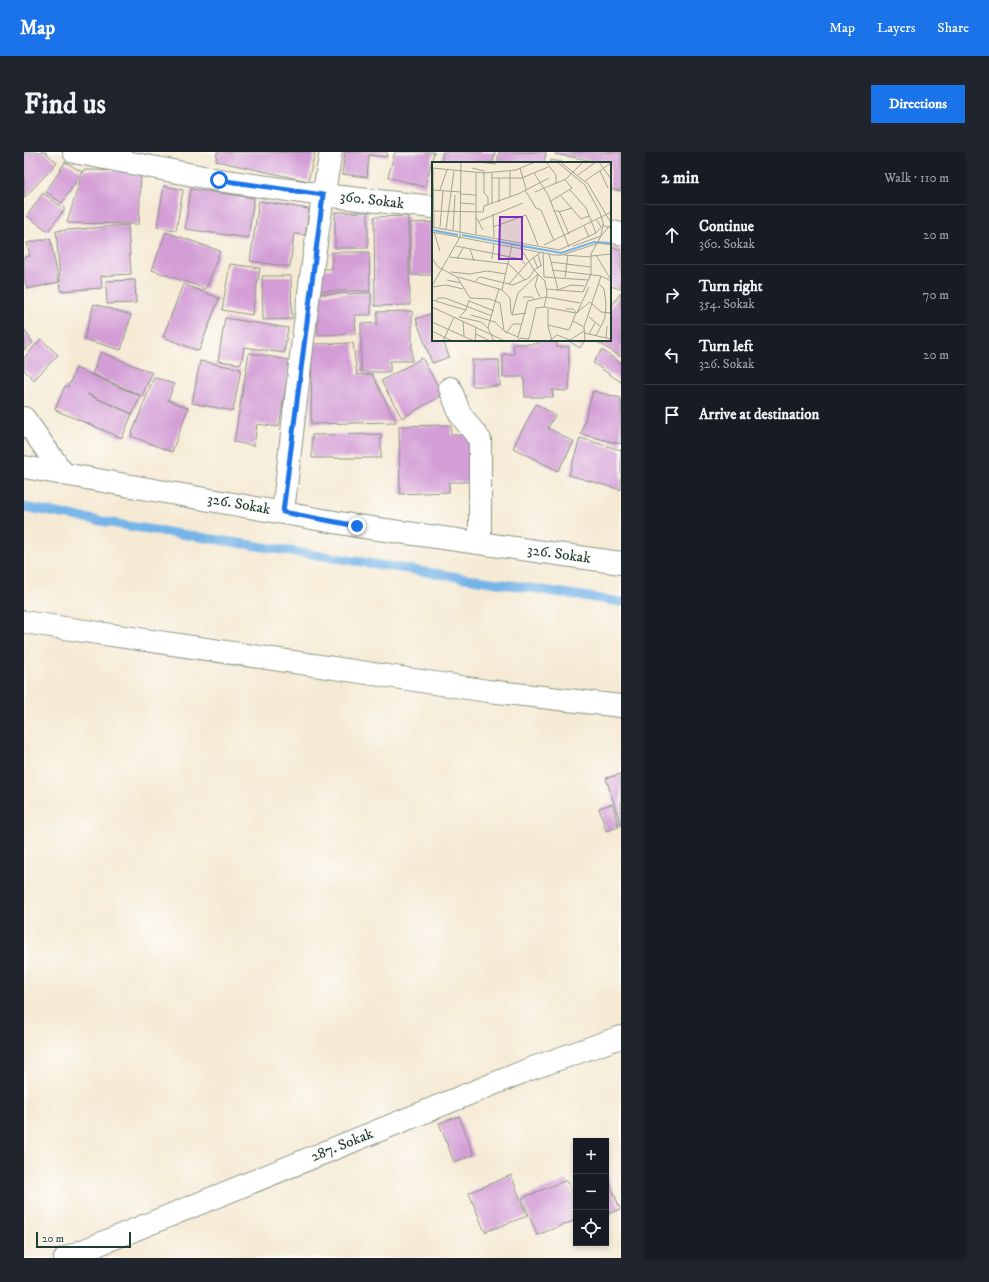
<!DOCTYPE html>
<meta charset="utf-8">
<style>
body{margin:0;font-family:"IM FELL DW Pica",serif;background:#20242c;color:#f1f3f6}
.controls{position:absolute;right:12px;bottom:12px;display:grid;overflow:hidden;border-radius:0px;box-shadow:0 2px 6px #0003}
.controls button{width:36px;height:36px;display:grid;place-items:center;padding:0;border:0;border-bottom:1px solid #363941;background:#171b24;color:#f1f3f6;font:20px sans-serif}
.scale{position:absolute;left:12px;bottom:10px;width:95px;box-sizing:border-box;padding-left:4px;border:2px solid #1f3d34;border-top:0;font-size:11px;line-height:14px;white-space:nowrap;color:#1f3d34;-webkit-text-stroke:3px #fdfcf7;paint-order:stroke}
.stop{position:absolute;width:12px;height:12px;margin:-9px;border:3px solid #1a73e8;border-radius:50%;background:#fff}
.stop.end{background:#1a73e8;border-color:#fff;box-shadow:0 1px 4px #0008}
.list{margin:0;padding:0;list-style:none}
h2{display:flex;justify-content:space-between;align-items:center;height:52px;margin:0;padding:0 16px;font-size:17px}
h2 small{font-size:13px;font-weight:400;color:#9ea1a6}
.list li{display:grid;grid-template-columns:26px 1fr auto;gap:12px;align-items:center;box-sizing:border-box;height:60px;padding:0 16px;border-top:1px solid #363941}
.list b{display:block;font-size:15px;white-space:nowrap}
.list p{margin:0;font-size:13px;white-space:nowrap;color:#9ea1a6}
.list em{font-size:13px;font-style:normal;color:#9ea1a6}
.icon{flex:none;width:22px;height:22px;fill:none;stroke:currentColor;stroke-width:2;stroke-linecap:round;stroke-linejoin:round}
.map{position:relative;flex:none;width:597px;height:1106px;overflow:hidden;border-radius:0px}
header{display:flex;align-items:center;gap:24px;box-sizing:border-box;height:56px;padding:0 20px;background:#1a73e8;color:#fff}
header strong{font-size:19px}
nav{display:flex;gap:22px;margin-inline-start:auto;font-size:14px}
.intro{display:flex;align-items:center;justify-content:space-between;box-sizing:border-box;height:96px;padding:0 24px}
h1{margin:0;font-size:28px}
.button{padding:10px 18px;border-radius:0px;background:#1a73e8;color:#fff;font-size:14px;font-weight:700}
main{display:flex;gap:24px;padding:0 24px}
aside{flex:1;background:#171b24;border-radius:0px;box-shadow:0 2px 6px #0003}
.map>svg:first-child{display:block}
</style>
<header>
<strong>Map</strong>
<nav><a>Map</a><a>Layers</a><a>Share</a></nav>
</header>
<div class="intro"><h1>Find us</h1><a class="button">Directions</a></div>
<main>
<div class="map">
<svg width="597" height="1106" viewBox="0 0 597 1106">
<rect width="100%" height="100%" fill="#fdfcf7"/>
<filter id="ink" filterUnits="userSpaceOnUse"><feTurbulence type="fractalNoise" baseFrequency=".025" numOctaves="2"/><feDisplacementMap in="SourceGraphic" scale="8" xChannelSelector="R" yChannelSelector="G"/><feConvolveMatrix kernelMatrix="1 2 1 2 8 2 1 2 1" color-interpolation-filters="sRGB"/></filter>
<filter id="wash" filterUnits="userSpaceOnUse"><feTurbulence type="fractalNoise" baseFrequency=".012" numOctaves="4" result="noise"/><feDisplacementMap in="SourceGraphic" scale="16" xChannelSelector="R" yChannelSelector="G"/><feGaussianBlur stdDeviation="0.9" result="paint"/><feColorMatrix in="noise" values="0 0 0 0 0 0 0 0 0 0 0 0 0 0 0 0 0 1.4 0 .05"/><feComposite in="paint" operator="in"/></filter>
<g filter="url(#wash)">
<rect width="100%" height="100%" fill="#f5ead4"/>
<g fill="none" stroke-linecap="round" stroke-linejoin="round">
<polyline stroke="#74b4e8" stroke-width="9" points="0,355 104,374 597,450"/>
</g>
<g id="blocks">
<g fill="#d39dd6">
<polygon points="0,0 21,0 33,11 0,46"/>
<polygon points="193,0 291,0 284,29 192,9"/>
<polygon points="321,0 363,0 363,5 345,3 343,25 318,22"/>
<polygon points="371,0 410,0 401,35 364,25"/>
<polygon points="419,0 471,0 469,11 417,11"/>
<polygon points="475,0 522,0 520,11 473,11"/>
<polygon points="531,0 597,0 597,39 586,37 586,11 569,11 570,9 531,2"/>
<polygon points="527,8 538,10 538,11 526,11"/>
<polygon points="41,10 58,20 38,51 22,40"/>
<polygon points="59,18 117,19 115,72 43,71"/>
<polygon points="140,34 159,38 152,78 133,75"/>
<polygon points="167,37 230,46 224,86 161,77"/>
<polygon points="19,41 41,57 24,79 3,64"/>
<polygon points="235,49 285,57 281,83 270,82 266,115 226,109"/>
<rect x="311" y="60" width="33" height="36"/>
<polygon points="384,64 386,153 351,154 350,65"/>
<polygon points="409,70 409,123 387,123 386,71"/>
<polygon points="104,73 107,122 77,124 78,136 37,139 32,79"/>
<polygon points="142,80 196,99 182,137 128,118"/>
<polygon points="26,86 35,130 3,137 0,126 0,105 6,104 3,91"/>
<polygon points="586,95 597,98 597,137 586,134"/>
<polygon points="308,100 345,100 346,139 297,139 296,117 308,117"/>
<polygon points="206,112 236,116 228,163 198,158"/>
<polygon points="238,124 267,124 268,167 239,168"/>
<polygon points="111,128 112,151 83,152 82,129"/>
<polygon points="159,132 195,146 175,199 139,185"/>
<polygon points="597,140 597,205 570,188 586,188 586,157"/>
<polygon points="347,141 347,163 331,163 332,182 294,183 293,142"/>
<polygon points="70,152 107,163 97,198 60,187"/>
<polygon points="388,159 388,209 366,209 366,220 337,220 337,171 353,172 353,160"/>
<polygon points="409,161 409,188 419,188 425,205 408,211 392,167"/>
<polygon points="201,166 264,176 260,201 220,195 217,212 194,209"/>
<polygon points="0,177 9,191 0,198"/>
<polygon points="17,187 34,203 10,228 0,218 0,206"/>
<polygon points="514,188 533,188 533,195 545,195 545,239 528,238 529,245 501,245 500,225 479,225 479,202 490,202 489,192 514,192"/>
<polygon points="543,188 561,188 556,196"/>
<polygon points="329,191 333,223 348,222 372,270 287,272 288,192"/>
<polygon points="578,198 597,211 597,230 569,211"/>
<polygon points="77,200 128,221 118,244 68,222"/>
<polygon points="225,201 266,208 255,275 233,272 230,294 210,290"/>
<polygon points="398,206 419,243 378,266 357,229"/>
<polygon points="448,208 475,208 476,234 448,234"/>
<polygon points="176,209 217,217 209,259 168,251"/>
<polygon points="52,216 116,244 109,262 63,242 108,262 98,286 31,258 41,234 44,235"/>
<polygon points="130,225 150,232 144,248 164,256 148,300 107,284"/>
<polygon points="569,239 597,246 597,292 557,282"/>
<polygon points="512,252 531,263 524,276 550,290 534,319 489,296"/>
<polygon points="427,273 427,283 445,283 446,330 425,330 425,340 376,342 375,274"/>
<polygon points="357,282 357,306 288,306 288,283"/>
<polygon points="556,286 597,298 597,338 545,323"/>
<polygon points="597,622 597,674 582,626"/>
<polygon points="588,652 595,675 582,679 575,656"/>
<polygon points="435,964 450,1003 430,1010 415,971"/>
<polygon points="487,1023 503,1064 461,1080 445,1041"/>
<polygon points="584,1025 596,1057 582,1063 582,1026"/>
<polygon points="543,1028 552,1051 552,1068 513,1083 498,1046"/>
</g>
</g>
</g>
<g filter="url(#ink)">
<use href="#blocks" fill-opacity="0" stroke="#8a9484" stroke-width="1"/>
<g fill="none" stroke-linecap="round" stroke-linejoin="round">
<defs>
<g id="minor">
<polyline points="50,0 195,28 299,43 409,55"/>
<polyline points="586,79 597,82"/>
<polyline points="426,236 436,262 456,288 456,391"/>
<polyline points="0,266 39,321"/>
<polyline points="0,315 333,374 597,411"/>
<path d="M259,360C273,240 285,119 307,0"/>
<polyline points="0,470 464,539 597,554"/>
<polyline points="41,1106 506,917 597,885"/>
</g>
</defs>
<use href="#minor" stroke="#8a9484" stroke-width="24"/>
<use href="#minor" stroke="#fff" stroke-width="22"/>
</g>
</g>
<g fill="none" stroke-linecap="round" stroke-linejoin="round" filter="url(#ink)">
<polyline stroke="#1a73e8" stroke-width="5" points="195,28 299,43 259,360 333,374"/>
</g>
<g text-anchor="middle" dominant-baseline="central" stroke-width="3" stroke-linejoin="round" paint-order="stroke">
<g font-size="15" fill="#1f3d34" stroke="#fdfcf7">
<text transform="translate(348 48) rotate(7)">360. Sokak</text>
<text transform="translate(215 352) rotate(10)">326. Sokak</text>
<text transform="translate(535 402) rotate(8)">326. Sokak</text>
<text transform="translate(318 993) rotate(-22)">287. Sokak</text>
</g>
</g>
<g transform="translate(408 10)">
<rect width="179" height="179" fill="#f5ead4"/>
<path fill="none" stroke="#74b4e8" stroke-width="2" d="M0,68L26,73M30,73L129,91L162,80L179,81"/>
<path fill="none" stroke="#9fa594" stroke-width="1" d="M45,0L64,2M114,0L124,13V21M125,0L153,23L168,51L172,64L179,66M128,0L156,22L179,61M167,0L179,17M0,6L52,11L84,8L103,0M1,6L2,65M40,6L52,9V31L56,35V43M88,6L94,27M168,9L176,26M102,11L116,33L137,85M146,13L164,0M60,16H90L116,5M67,17V40M153,19L179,1M0,28L29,30M8,28L15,8M93,28L104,46L109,48L122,79M138,28L154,46L164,71M103,30L134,17L151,0M29,32L44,33M129,34L149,57L157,54M78,35V9M119,39L140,26L133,18M29,41L43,42M60,42V11M0,49L51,50L52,44L86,32L117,16M121,49H127L137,72M127,50L140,46M61,52L62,75M44,55L51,68M47,59L91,41M152,64L157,75M0,65L127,88L164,71L169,65L165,58M8,65L11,29M61,65L94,53L106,83M14,67L22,9M21,68L23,33M0,70L122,93H130L167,81L179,83M2,70L8,89M44,72V11M169,74L179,62M169,74L171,62M112,83L179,50M24,84L88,97L93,102M141,84L169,74M88,85L102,108L113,119L115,132L112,145L144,151M38,87L42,99M111,90L112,115M106,92L109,104M117,92L126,128L139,123L152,124M132,93L159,95M164,93L179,118M159,94L179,92M18,95L77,102L93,118M101,95L106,106M0,96L6,105L25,115L38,136L58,137L68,141L72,169L86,175L88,179M25,97L31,86M60,97L62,81M97,99L109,90M119,100L158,105M120,108L169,114L179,119M19,110L38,112L55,109L74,112M106,113L103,124L108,135M26,115L67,127M112,115L156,118M133,115L136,93M15,118L29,121M42,120L48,115L81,123L97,116L102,108L110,103M77,122L97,99M0,124L28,75L29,0M0,125L14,123L31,127M114,127L151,130L159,112V92L169,74M70,128L78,136L79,152M91,135H100L103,138M0,138L34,148M4,139L6,136H13L60,154M37,139L62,149M0,145L73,179M116,147V164L120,179M134,147H141L145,151L157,125M144,151L158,140L169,150L179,151M39,153L63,160L71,168M80,153L86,131L106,112M80,153L94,151M28,154L34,148L37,138M27,155L49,160L56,166L62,179M157,155L168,164M31,159L32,174M141,159L152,165M0,160L42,179M116,163L137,168L144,151M56,166L65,133L67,127L70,128L80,83M0,169L20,179M74,171L81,162H90M152,171L179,177M44,172L58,179M157,172L163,161M164,174L173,156L174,142L172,127L166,121M86,175L96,139L114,135L148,141M88,176L97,177L104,146L112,145M174,176L175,164M11,179L22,155M43,179L44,165M117,179L125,173L138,178L152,169M153,179L152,165L169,114"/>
<path fill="#7b2cbf" fill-opacity="0.15" stroke="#7b2cbf" stroke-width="2" d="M68,55H90V97H67Z"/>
<rect width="179" height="179" fill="none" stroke="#1f3d34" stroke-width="2"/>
</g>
</svg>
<div class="controls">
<button>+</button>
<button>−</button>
<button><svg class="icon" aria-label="locate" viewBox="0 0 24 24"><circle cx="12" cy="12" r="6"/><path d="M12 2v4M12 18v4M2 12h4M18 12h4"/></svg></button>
</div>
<div class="scale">20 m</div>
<div class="stop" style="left:195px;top:28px"></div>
<div class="stop end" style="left:333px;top:374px"></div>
</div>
<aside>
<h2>2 min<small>Walk · 110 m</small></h2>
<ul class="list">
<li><svg class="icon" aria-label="ahead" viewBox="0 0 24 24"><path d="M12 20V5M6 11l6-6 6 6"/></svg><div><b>Continue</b><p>360. Sokak</p></div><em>20 m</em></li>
<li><svg class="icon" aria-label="right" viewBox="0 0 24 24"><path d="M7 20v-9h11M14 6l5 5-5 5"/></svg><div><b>Turn right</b><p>354. Sokak</p></div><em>70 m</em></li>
<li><svg class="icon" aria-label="left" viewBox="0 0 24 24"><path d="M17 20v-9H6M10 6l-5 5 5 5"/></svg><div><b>Turn left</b><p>326. Sokak</p></div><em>20 m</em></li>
<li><svg class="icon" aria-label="arrive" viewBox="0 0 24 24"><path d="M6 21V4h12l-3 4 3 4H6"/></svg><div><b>Arrive at destination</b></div></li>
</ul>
</aside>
</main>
